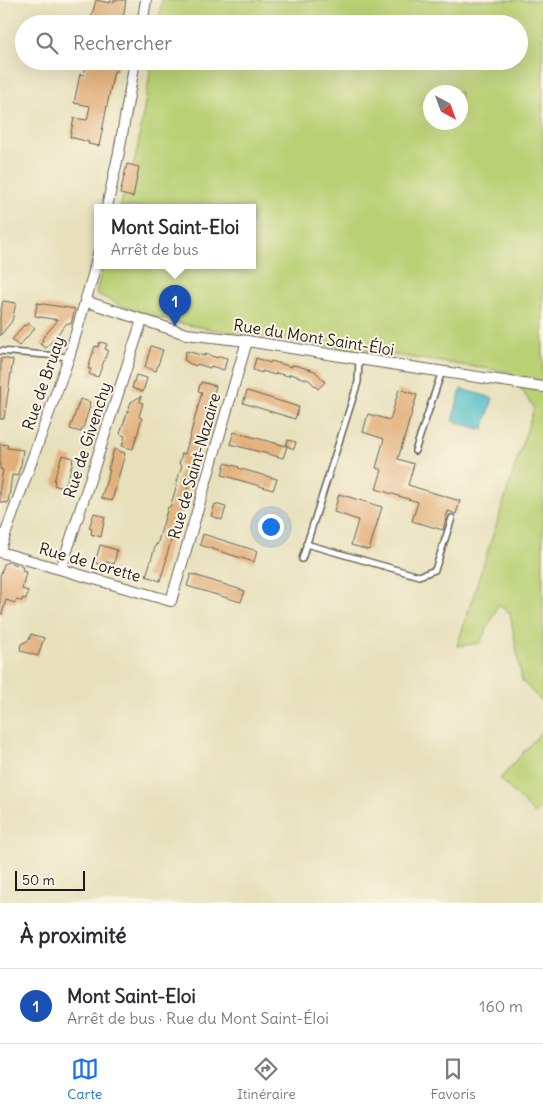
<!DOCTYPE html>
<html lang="fr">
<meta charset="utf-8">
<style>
body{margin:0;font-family:Delius,sans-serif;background:#f7f7f7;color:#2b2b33}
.compass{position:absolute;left:423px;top:85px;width:45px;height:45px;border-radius:50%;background:#fff;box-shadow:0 5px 20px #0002;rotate:139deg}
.scale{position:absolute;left:15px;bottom:12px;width:70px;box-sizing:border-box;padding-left:5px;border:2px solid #1c1c1c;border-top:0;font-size:14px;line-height:18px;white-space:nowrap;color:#1c1c1c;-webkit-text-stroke:4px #fcf5e5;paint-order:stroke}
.you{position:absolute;left:270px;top:526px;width:18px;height:18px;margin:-12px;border:4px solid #fff;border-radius:50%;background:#1a73e8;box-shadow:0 0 0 8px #1a73e833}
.badge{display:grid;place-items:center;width:32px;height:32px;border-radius:50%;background:#1a73e8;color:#fff;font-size:16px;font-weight:700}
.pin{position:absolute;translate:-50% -41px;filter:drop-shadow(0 1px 2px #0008)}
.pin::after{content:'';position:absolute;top:26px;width:18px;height:15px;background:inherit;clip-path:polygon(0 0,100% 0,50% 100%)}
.popup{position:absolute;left:94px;top:204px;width:162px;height:65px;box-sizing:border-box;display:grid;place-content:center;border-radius:0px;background:#fff;filter:drop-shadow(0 1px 4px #0005);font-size:16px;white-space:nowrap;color:#7c7c81}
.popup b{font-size:19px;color:#2b2b33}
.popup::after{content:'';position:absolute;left:50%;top:100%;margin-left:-10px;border:10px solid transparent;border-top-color:#fff}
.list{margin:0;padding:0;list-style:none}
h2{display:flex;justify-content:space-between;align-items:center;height:65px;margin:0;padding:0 20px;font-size:21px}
h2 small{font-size:16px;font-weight:400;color:#7c7c81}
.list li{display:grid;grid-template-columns:32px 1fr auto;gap:15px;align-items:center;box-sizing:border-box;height:75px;padding:0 20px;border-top:1px solid #e1e1e2}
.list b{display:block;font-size:19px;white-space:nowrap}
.list p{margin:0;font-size:16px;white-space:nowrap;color:#7c7c81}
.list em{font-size:16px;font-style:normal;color:#7c7c81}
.icon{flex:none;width:28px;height:28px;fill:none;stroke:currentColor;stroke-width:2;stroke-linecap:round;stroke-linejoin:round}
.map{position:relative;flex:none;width:543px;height:903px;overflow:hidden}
.search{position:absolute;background:#fff;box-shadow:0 5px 20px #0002;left:15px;right:15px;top:15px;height:55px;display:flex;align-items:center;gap:12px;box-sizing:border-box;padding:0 18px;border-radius:28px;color:#7c7c81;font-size:19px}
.sheet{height:140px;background:#fff}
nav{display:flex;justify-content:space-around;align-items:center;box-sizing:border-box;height:70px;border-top:1px solid #e1e1e2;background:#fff;font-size:14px;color:#7c7c81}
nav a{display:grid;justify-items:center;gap:2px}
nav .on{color:#1a73e8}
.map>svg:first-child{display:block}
</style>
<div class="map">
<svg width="543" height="903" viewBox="0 0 543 903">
<rect width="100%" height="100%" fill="#fcf5e5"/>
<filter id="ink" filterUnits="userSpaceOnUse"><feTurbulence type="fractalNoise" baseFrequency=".02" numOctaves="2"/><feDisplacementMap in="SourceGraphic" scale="10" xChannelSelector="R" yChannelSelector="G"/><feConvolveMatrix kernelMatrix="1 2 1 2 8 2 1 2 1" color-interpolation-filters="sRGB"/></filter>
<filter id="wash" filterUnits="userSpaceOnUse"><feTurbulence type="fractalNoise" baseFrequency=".0096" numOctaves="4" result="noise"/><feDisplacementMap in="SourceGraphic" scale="20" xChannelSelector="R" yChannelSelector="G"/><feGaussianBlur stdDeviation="1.12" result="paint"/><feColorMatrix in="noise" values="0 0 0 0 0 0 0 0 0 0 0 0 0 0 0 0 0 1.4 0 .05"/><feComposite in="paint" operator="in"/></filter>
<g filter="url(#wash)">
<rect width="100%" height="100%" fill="#e7e0bb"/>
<g fill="#b9d075" stroke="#6a7648" fill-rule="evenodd">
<path d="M162,0H543V703L522,681L510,613L498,605L480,643L457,646L534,408L510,372C437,361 364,351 291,340C226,331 154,326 96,293L103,265H252V207H120L136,156L152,61H519V24H158ZM430,92H460V122H430Z"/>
<polygon points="543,730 543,805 535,814 500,779"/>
</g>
<polygon fill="#4fbdc7" stroke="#366c72" points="461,389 493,398 483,430 452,421"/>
<g id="blocks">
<g fill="#e2b07b">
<polygon points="96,0 110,3 110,1 114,2 114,0 126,0 122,24 104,24 105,21 91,18"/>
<polygon points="87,61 105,64 105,61 119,61 117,71 114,71 99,146 88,144 89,142 70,137 74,118 87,120 90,106 74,103 80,74 84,75"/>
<polygon points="127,164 139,167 133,197 120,194"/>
<polygon points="3,301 16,303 12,321 0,336 0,315"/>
<polygon points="37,303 75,309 71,324 67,323 46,348 40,344 43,341 42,339 58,320 35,316"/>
<polygon points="28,323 35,328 19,346 12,340 24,325 26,326"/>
<polygon points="100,342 107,344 105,349 108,350 98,377 89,374 91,369 88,369 95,346 98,347"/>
<polygon points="151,346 163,350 156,371 145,367"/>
<polygon points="186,351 205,356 205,354 218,358 219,356 227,358 224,370 211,366 210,368 197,364 196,366 188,363 188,362 184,360"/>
<polygon points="1,358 13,360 4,419 0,419"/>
<polygon points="256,358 270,363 271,361 292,367 292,365 298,366 315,371 325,382 318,389 309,380 290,374 289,376 276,373 275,375 262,371 262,373 253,370"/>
<polygon points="136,375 147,378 143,392 132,388"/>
<polygon points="201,382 216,386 214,393 217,394 170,544 166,558 167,558 160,581 146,576 156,544 157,545 168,507 170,507 177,485 176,485 182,465 179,464 182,453 185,454 202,392 198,391"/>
<polygon points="399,389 417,395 398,459 414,464 408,485 460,501 456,514 448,511 443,530 412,521 418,502 376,489 382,470 376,468 384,439 363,432 368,414 390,420"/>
<polygon points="247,391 299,407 295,419 243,403"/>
<polygon points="141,396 140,402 143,403 139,417 142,418 133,449 122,446 125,436 120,434 131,402"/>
<polygon points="80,399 90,402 89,406 90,406 83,428 82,428 81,432 70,429"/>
<polygon points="234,432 286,446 288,440 296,442 294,449 287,446 283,458 230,444"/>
<polygon points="0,444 8,445 7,448 23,450 21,465 17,476 12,475 8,503 0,502 0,486 3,470 0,469"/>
<polygon points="114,449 125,453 112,501 101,498 110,470 108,470"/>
<polygon points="63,455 73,458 72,462 73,462 66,484 64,484 63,488 54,485 55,481 54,481 61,458 62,458"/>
<polygon points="225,463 239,467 238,468 277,479 273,490 222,475"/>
<polygon points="339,494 382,507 369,550 351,545 358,520 334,512"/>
<polygon points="215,504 226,507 222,520 211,516"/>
<polygon points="94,513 105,517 101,537 91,534 92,529 89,528"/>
<polygon points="203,534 257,551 254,562 200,545"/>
<polygon points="100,545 117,550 114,564 106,562 105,565 95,563"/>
<polygon points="8,562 23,567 22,571 26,572 22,589 28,591 26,599 23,598 22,601 16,600 15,603 6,600 2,614 0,614 0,576 4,564"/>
<polygon points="191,574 245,591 241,602 187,586"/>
<polygon points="31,634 44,638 38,656 21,651 20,649 21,644 29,640"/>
</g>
</g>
</g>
<g filter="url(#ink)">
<use href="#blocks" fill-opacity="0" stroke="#636154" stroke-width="1"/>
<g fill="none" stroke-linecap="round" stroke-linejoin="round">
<defs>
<g id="service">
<polyline points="0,351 69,357"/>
<polyline points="415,451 442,371"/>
<polyline points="306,544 419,576 435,570 452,518"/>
<polyline points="302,559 358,382 359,359"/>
</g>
<g id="minor">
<polyline points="142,24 146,0"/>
<polyline points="107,207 119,152 135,61"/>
<polyline points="85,301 186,334 247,341 359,359 543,387"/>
<polyline points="0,549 69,357 93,275 98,254"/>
<polyline points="0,552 171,601 247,341"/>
<polyline points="61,569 142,320"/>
</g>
</defs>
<use href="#service" stroke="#636154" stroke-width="8"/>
<use href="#minor" stroke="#636154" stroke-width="12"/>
<use href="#service" stroke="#fff" stroke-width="5"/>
<use href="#minor" stroke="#fff" stroke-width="10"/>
</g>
</g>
<g text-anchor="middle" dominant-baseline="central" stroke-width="4" stroke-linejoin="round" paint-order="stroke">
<g font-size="16" fill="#1c1c1c" stroke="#fcf5e5">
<text transform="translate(314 337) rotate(9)">Rue du Mont Saint-Éloi</text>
<text transform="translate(43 383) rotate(-71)">Rue de Bruay</text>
<text transform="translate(87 440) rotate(-72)">Rue de Givenchy</text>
<text transform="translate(194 466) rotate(-74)">Rue de Saint-Nazaire</text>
<text transform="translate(90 562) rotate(16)">Rue de Lorette</text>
</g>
</g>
</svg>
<svg class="compass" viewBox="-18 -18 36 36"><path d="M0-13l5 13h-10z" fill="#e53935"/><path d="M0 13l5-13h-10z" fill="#7c7c81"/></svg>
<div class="scale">50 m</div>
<div class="you"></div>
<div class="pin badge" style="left:175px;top:326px;background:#1a4fb4">1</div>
<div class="popup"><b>Mont Saint-Eloi</b>Arrêt de bus</div>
<div class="search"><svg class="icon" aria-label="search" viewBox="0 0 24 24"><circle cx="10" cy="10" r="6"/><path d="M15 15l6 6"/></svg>Rechercher</div>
</div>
<section class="sheet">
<h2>À proximité<small></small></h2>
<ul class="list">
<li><span class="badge" style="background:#1a4fb4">1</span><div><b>Mont Saint-Eloi</b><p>Arrêt de bus · Rue du Mont Saint-Éloi</p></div><em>160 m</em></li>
</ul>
</section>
<nav>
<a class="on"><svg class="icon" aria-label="map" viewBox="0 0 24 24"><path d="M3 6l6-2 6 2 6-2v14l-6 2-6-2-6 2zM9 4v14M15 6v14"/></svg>Carte</a>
<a><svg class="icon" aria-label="directions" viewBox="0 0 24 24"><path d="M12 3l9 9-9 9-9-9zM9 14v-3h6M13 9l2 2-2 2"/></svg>Itinéraire</a>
<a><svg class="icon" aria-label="saved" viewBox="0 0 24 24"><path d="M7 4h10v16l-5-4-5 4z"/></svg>Favoris</a>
</nav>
